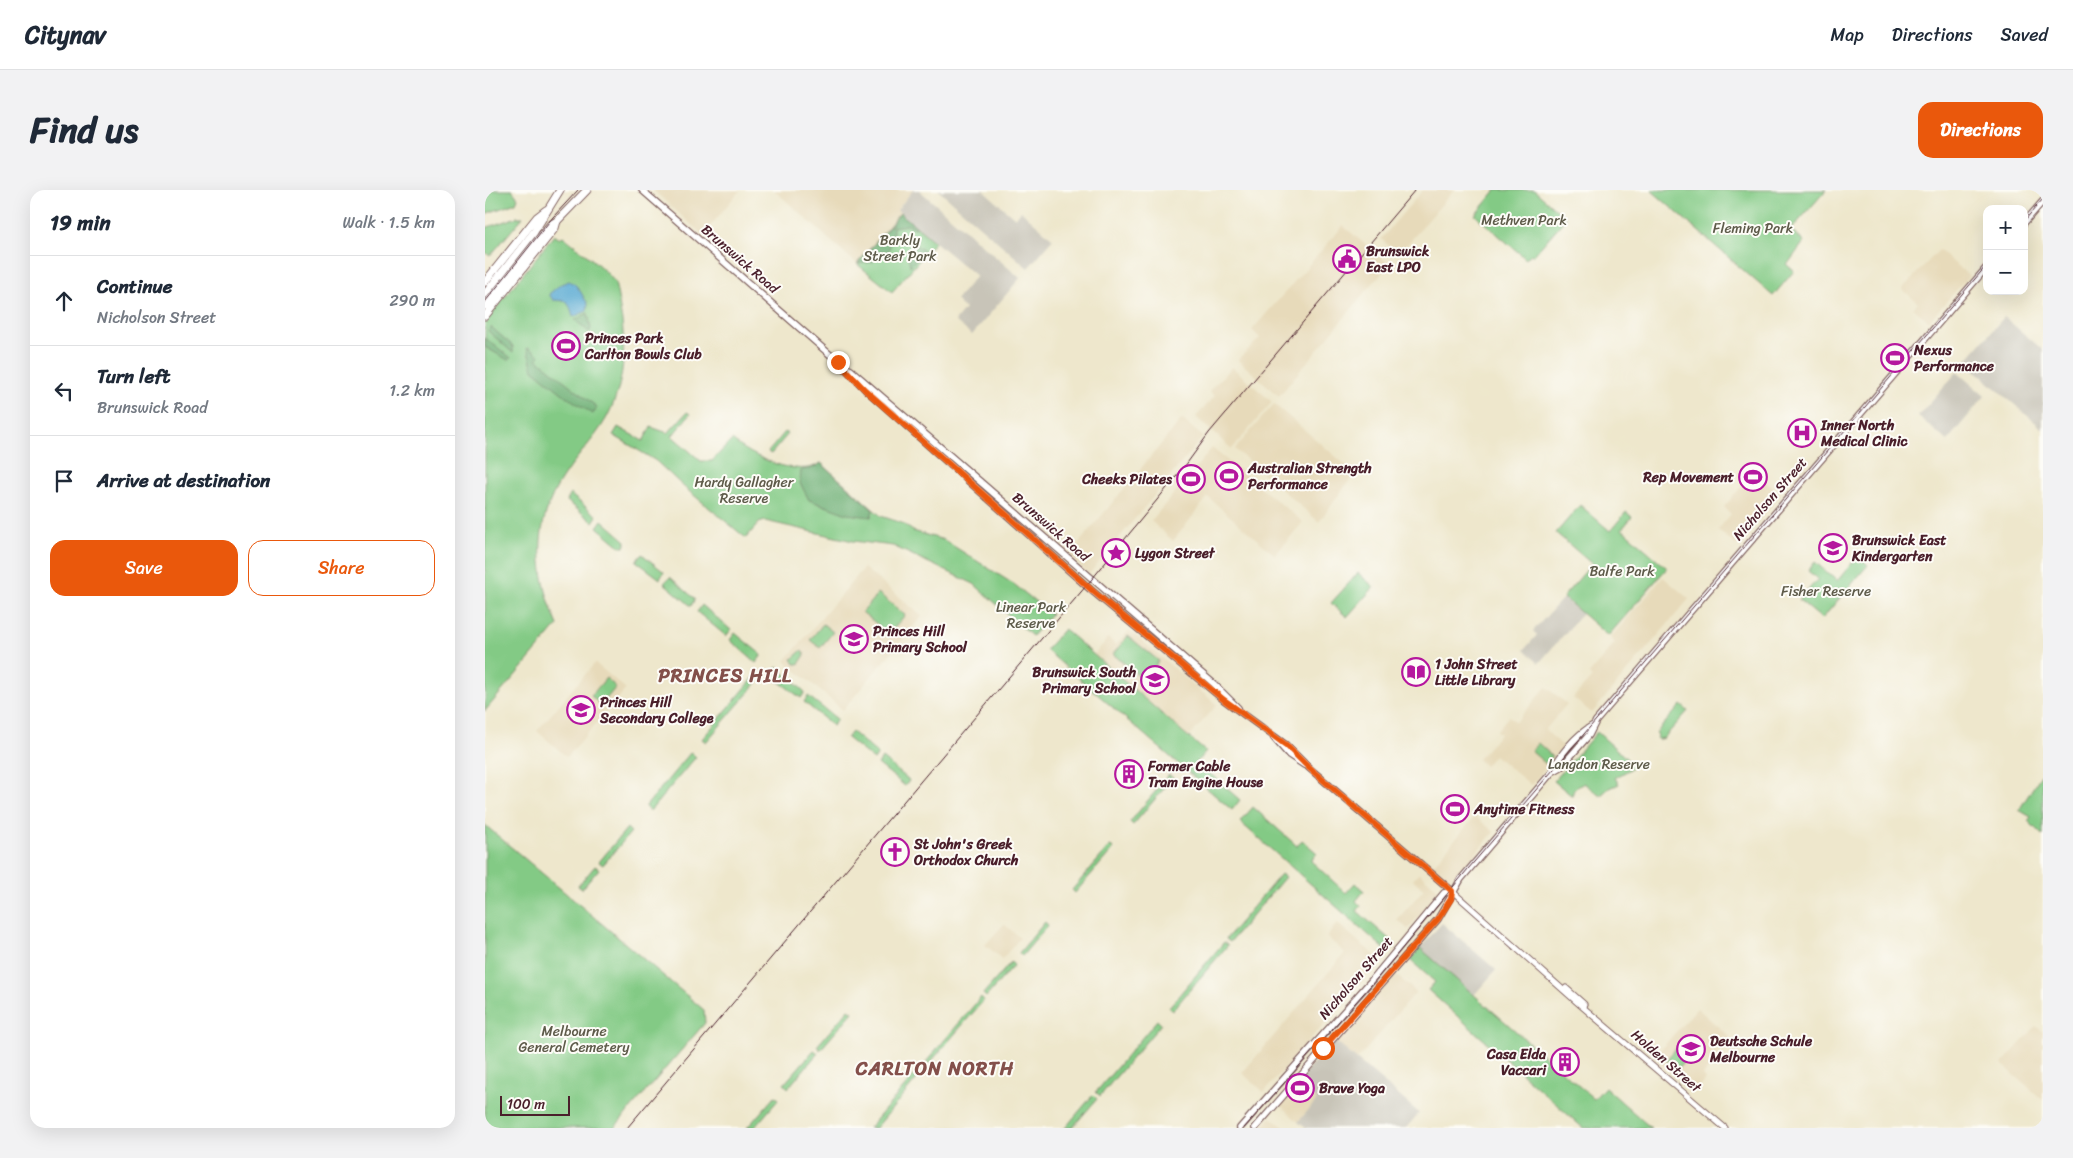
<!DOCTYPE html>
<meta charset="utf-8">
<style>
body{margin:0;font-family:Sriracha,sans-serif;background:#f2f2f3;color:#1f2937}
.controls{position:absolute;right:15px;top:15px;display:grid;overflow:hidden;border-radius:10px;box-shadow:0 5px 20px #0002}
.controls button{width:45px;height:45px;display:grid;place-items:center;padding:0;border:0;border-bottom:1px solid #e0e1e3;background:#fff;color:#1f2937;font:25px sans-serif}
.scale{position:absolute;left:15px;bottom:12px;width:70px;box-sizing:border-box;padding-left:5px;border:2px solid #4a1f2b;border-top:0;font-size:14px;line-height:18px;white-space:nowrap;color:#4a1f2b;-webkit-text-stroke:4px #fdfcf7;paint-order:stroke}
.stop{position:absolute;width:15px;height:15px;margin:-11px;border:4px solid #ea580c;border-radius:50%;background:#fff}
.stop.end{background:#ea580c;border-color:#fff;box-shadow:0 1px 5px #0008}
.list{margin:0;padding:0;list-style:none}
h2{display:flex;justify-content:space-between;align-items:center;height:65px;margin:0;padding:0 20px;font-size:21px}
h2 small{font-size:16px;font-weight:400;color:#747a83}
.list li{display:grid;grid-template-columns:32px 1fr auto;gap:15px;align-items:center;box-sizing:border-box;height:90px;padding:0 20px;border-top:1px solid #e0e1e3}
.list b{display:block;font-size:19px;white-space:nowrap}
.list p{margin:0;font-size:16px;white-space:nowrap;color:#747a83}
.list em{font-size:16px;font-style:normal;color:#747a83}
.actions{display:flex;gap:10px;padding:15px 20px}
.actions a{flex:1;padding:11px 0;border:1px solid #ea580c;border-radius:15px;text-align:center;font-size:18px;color:#ea580c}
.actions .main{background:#ea580c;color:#fff}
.icon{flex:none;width:28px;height:28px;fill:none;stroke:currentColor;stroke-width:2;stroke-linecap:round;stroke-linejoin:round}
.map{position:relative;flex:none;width:1558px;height:938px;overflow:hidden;border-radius:15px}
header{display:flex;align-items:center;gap:30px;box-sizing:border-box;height:70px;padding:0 25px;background:#fff;border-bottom:1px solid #e0e1e3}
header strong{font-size:24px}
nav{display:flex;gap:28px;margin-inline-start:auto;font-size:18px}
.intro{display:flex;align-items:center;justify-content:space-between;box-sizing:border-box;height:120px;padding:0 30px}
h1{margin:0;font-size:35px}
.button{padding:12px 22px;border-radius:15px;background:#ea580c;color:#fff;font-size:18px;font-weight:700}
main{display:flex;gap:30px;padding:0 30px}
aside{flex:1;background:#fff;border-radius:15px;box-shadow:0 5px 20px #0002}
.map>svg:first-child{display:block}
</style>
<header>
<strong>Citynav</strong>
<nav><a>Map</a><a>Directions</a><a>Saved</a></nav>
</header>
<div class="intro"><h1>Find us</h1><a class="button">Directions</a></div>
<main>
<aside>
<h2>19 min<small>Walk · 1.5 km</small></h2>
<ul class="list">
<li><svg class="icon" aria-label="ahead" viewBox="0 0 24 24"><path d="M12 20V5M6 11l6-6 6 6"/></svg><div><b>Continue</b><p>Nicholson Street</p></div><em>290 m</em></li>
<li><svg class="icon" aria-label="left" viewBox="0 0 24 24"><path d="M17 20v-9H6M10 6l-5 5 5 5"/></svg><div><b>Turn left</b><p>Brunswick Road</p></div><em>1.2 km</em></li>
<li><svg class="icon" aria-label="arrive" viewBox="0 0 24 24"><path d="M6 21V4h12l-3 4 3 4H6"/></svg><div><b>Arrive at destination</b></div></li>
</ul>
<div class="actions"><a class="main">Save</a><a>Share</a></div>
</aside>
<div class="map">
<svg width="1558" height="938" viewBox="0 0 1558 938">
<rect width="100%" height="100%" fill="#fdfcf7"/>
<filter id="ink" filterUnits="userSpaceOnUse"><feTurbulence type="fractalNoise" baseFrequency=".02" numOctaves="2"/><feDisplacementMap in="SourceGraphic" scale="10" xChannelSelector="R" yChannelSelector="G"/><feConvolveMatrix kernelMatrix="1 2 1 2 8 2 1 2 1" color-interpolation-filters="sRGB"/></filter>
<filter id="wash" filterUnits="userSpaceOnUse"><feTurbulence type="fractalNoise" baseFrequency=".0096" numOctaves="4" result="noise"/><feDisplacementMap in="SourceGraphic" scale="20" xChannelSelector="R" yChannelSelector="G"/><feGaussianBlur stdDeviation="1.12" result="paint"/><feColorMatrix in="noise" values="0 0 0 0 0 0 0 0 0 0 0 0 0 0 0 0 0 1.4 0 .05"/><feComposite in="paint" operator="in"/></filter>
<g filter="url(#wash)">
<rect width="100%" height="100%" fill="#eee7cc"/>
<g fill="#e7daba">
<polygon points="168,0 255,0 218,45"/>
<polygon points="289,0 428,0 412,19 415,23 372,74"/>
<polygon points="938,0 969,0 914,64 896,49"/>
<polygon points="858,36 904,74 794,206 753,170 775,148 767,140"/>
<polygon points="1454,60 1484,86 1444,131 1428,118 1433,113 1417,99"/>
<polygon points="747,177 787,212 747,259 711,227 730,206 724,201"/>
<polygon points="789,214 870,283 834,332 750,259"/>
<polygon points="697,229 718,247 604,384 584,365"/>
<polygon points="727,258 818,332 790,365 723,307 688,351 666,331"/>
<polygon points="1269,282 1296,305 1251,355 1233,340 1246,324 1239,317"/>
<polygon points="379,378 437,426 358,520 300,471"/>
<polygon points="1178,387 1204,409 1107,523 1088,508 1107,487 1104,484 1130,453 1125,448"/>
<polygon points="644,440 732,515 704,547 609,465 623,448 631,455"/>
<polygon points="110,473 141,499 82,567 52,541"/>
<polygon points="1061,497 1082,514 1060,540 1079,557 1046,595 1009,565 1000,576 993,569 1015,544 1011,541 1024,526 1031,532"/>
<polygon points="990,626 1009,642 964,694 946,678"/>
<polygon points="934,683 955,701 923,739 912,730 939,699 928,690"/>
<polygon points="852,733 895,770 779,902 757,883 860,763 842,747"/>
<polygon points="519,734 535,748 517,769 500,755"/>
<polygon points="910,784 931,802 872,870 849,850"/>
<polygon points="1212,818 1246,848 1225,872 1227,875 1217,886 1221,890 1210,903 1169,867"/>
<polygon points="1551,836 1558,842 1558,910 1517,874"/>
<polygon points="811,892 832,910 813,932 794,913"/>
<polygon points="786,927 800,938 776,938"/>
</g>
<g fill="#c8c4b8">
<polygon points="428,0 434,0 535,88 487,145 470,131 480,119 471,110 491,86 412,20"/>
<polygon points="453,0 498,0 530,28 536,21 568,49 543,78"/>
<polygon points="1519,127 1558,160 1558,239 1480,172"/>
<polygon points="1472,182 1500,206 1462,251 1433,226"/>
<polygon points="1078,408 1097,424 1054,473 1039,460 1052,445 1048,441"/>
<polygon points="957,733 1011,780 989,805 935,758"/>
<polygon points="849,850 934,923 921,938 821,938 813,932 832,910 811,892"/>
</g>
<g fill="#83ca85" stroke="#667458">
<polygon points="0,0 27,0 33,8 31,13 0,24"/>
<polygon points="1011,0 1049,0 1081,28 1048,66 1046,64 1041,69 990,25"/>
<polygon points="1166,0 1341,0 1306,40 1319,52 1302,75 1309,81 1288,106"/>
<polygon points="415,23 450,52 407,102 372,74"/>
<polygon points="32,27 38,27 5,66 0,62 0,38"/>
<path d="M69,45L75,49L78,46C95,60 115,74 129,91C131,92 136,125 137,131C141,166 138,198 121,229C109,250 91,267 78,287C47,333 51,386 73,435L0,521V132Z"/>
<path d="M202,222L205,224L187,246L216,271H227L247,250C266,266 313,289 336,273L396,326L417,333L428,341L459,350L530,395L566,424L547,446L489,394L408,356L368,351L280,331L274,333L261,348L200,298L171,271L128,245L133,237L158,251L166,237L183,243Z"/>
<polygon points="300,242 303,244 286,264 283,262"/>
<polygon points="85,304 112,326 108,332 82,311"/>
<polygon points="1095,315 1125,341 1141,322 1147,327 1137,339 1182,378 1123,446 1078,407 1107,374 1071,343"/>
<polygon points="117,330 141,351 139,357 136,357 112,337"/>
<polygon points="157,364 179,382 175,389 151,371"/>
<polygon points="1373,366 1383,375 1337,429 1314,410 1333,389 1323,381 1330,372 1352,391"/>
<polygon points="873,383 889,397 862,427 846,413"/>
<polygon points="185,387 210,409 206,416 179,393"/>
<polygon points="393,403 420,425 404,444 377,422"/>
<polygon points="217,415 246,440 241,446 212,422"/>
<polygon points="338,434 348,442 335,458 325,450"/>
<polygon points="579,439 721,562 712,572 755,610 747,620 561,460"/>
<polygon points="250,443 277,465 271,473 245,450"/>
<polygon points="643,446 674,471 659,490 628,464"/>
<polygon points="317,460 320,465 314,474 310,474 307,469"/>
<polygon points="292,477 320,502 316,508 285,485"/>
<polygon points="272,484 276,488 221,552 217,549"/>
<polygon points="121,488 131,497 116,515 106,506"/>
<polygon points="323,506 352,529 348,536 319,512"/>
<polygon points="1196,515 1203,521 1178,549 1176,548 1174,550 1171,548 1173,545 1171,543"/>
<polygon points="367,542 393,564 389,570 362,548"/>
<polygon points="1112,542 1150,576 1130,588 1134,594 1123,599 1115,606 1099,593 1089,599 1087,606 1069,591"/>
<polygon points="1053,553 1067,566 1061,574 1046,561"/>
<polygon points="206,562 211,567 165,621 160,617"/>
<polygon points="397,568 423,589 424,591 420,596 393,574"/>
<polygon points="1558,582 1558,646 1543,631 1546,627 1534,620"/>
<polygon points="684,585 688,588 648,635 645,632"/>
<polygon points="768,617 812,656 817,650 832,663 826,671 861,703 870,693 879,701 871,711 876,716 872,721 910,754 903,762 755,632"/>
<polygon points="0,635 219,820 220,833 129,938 0,938"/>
<polygon points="142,638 146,642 118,675 114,672"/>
<polygon points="625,656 629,658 590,703 587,700"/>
<polygon points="110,676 114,679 97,699 93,696"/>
<polygon points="796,684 800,687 745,752 741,749"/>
<polygon points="560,732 563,735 537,766 534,763"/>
<polygon points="739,752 743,755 687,821 684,817"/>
<polygon points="935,758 1109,909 1120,897 1166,938 1098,938 943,800 950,792 925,770"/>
<polygon points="526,772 529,775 501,807 498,804"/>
<polygon points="496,807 499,810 444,874 441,872"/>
<polygon points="364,819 368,822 335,860 332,856"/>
<polygon points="672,830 676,834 615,906 611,902"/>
<polygon points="1195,854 1206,863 1192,880 1181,870"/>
<polygon points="329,860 333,863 303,898 299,894"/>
<polygon points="433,881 436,884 391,938 384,938"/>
<polygon points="608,905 612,909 587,938 580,938"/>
<polygon points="290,906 294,909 269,938 262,938"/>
</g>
<g fill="#6aae72" stroke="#5a664e">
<polygon points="415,23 432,37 430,38 424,35 408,37 408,48 403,61 387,63 389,70 388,72 372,74 405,36 407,36 407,33"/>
<polygon points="431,55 439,61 425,76 423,65"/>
<polygon points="103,123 106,139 104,142 90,130"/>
<polygon points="6,137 28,156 28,163 3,141"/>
<polygon points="0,148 26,168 23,170 0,157"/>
<polygon points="42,158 44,158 55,166 52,169 112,217 108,224 82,207 48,180"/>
<polygon points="336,273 388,320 386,327 362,324 324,310 315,293 316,280 326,279"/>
</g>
<path fill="#57a9d2" stroke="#50647e" d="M84,91C95,95 96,106 103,113L102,121L88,127L85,117L81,111L68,110L64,104L76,94Z"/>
</g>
<g filter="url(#ink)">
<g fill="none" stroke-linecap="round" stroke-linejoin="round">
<defs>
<g id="secondary">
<polyline points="967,701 1093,813 1240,938"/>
<polyline points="1081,798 1099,814"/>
</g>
<g id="primary">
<polyline points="157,0 358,176 380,199 606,400 739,510 801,555 823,577 967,701"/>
<polyline points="1539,33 1558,11"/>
<polyline points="358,176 366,180 729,494 753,518"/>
<polyline points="789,548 804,565 819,575"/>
<polyline points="1067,582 1076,577 1104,545 1111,531 1502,77"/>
<polyline points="755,938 886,791 959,703 967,701"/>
<path d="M770,938L953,729L976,689L1067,582C1074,565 1091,545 1107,536"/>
</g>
<g id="highway">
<polyline points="0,92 52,27 61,20"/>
<polyline points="0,104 49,42 75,0"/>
<polyline points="0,116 65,35 72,31 102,0"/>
<polyline points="0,126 70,38 72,31"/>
</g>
</defs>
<use href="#secondary" stroke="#836563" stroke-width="7"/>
<use href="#primary" stroke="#836563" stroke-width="8"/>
<use href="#highway" stroke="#836563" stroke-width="9"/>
<use href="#secondary" stroke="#fff" stroke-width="5"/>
<use href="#primary" stroke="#fff" stroke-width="5.5"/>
<use href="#highway" stroke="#fff" stroke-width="7"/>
<g stroke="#4a1f2b" stroke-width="1">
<polyline points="1539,31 1558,9"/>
<polyline points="0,112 68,27 93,0"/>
<polyline points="142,938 607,389 700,276 724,243 930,0"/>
<polyline points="759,938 894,786 983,679 1502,75"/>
</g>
</g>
</g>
<g fill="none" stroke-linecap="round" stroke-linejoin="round" filter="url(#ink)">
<polyline stroke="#ea580c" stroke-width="6" points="353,172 380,200 610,403 739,510 801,555 823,577 967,701 966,709 953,729 838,858"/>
</g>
<defs>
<symbol id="civic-ring" viewBox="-11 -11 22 22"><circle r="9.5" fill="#fdfcf7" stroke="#b5179e" stroke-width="1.5"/><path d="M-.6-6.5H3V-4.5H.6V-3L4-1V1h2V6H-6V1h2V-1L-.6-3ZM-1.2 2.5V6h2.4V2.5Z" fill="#b5179e"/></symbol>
<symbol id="stadium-ring" viewBox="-11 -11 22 22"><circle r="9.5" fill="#fdfcf7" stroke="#b5179e" stroke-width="1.5"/><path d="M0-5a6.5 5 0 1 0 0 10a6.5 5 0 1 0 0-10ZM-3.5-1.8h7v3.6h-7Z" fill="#b5179e"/></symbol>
<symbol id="hospital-ring" viewBox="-11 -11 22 22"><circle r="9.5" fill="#fdfcf7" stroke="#b5179e" stroke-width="1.5"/><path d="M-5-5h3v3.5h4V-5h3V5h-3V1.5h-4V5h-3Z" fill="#b5179e"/></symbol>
<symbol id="school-ring" viewBox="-11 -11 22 22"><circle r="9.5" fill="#fdfcf7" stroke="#b5179e" stroke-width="1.5"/><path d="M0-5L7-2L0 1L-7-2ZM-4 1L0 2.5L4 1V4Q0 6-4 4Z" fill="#b5179e"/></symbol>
<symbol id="sight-ring" viewBox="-11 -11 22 22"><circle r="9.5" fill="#fdfcf7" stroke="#b5179e" stroke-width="1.5"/><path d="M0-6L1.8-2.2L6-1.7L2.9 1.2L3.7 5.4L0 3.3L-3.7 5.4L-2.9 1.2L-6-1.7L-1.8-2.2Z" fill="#b5179e"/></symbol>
<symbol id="library-ring" viewBox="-11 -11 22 22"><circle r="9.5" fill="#fdfcf7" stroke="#b5179e" stroke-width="1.5"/><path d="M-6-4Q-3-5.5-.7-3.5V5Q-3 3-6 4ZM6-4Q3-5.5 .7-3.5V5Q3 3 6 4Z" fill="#b5179e"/></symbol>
<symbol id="building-ring" viewBox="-11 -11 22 22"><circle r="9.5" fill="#fdfcf7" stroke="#b5179e" stroke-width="1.5"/><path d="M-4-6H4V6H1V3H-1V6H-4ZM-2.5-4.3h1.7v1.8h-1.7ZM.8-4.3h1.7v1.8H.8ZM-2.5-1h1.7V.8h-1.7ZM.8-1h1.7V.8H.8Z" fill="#b5179e"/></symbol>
<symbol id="church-ring" viewBox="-11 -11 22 22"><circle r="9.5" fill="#fdfcf7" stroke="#b5179e" stroke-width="1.5"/><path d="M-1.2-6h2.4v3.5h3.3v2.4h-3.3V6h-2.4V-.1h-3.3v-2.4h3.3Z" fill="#b5179e"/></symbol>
</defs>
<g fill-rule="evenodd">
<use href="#civic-ring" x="846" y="53" width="32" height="32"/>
<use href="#stadium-ring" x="65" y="140" width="32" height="32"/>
<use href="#stadium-ring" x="1394" y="152" width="32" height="32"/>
<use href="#hospital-ring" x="1301" y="227" width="32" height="32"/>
<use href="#stadium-ring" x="728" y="270" width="32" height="32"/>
<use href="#stadium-ring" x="1252" y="271" width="32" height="32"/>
<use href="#stadium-ring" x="690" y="273" width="32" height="32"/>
<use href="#school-ring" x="1332" y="342" width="32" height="32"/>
<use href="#sight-ring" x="615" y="347" width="32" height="32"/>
<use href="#school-ring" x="353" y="433" width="32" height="32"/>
<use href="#library-ring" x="915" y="466" width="32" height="32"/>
<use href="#school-ring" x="654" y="474" width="32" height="32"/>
<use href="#school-ring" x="80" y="504" width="32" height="32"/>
<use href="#building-ring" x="628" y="568" width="32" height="32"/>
<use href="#stadium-ring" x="954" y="603" width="32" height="32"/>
<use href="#church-ring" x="394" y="646" width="32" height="32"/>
<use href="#school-ring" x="1190" y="843" width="32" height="32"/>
<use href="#building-ring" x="1064" y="856" width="32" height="32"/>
<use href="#stadium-ring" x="799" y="882" width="32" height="32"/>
</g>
<g text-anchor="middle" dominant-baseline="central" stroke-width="4" stroke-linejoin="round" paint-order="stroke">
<g font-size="14" fill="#5e5b4a" stroke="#fdfcf7">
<text x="1039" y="30">Methven Park</text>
<text x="1268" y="38">Fleming Park</text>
<text x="415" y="50">Barkly<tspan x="415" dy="16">Street Park</tspan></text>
<text x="259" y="292">Hardy Gallagher<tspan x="259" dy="16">Reserve</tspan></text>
<text x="1137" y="381">Balfe Park</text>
<text x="1341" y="401">Fisher Reserve</text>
<text x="546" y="417">Linear Park<tspan x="546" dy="16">Reserve</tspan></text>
<text x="1114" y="574">Langdon Reserve</text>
<text x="89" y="841">Melbourne<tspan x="89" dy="16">General Cemetery</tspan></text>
</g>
<g font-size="14" font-weight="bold" fill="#4a1f2b" stroke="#fdfcf7" text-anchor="start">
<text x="881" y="61">Brunswick<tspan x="881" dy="16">East LPO</tspan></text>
<text x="100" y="148">Princes Park<tspan x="100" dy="16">Carlton Bowls Club</tspan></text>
<text x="1429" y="160">Nexus<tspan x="1429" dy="16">Performance</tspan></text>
<text x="1336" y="235">Inner North<tspan x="1336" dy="16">Medical Clinic</tspan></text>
<text x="763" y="278">Australian Strength<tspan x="763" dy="16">Performance</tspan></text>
<text x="1249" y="287" text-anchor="end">Rep Movement</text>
<text x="687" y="289" text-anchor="end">Cheeks Pilates</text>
<text x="1367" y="350">Brunswick East<tspan x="1367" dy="16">Kindergarten</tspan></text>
<text x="650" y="363">Lygon Street</text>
<text x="388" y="441">Princes Hill<tspan x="388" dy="16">Primary School</tspan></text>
<text x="950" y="474">1 John Street<tspan x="950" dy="16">Little Library</tspan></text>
<text x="651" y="482" text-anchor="end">Brunswick South<tspan x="651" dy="16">Primary School</tspan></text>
<text x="115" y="512">Princes Hill<tspan x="115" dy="16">Secondary College</tspan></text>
<text x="663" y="576">Former Cable<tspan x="663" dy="16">Tram Engine House</tspan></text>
<text x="989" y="619">Anytime Fitness</text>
<text x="429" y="654">St John's Greek<tspan x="429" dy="16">Orthodox Church</tspan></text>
<text x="1225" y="851">Deutsche Schule<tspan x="1225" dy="16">Melbourne</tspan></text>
<text x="1061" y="864" text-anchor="end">Casa Elda<tspan x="1061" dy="16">Vaccari</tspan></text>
<text x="834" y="898">Brave Yoga</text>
</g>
<g font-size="14" fill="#4a1f2b" stroke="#fdfcf7">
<text transform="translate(255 69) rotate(41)">Brunswick Road</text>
<text transform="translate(1285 309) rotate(-49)">Nicholson Street</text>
<text transform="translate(566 337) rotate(41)">Brunswick Road</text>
<text transform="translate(871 788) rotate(-49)">Nicholson Street</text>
<text transform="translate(1181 871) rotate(41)">Holden Street</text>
</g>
<g font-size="19" font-weight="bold" letter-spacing="1" fill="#84504b" stroke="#fdfcf7">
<text x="240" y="485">PRINCES HILL</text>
<text x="450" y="878">CARLTON NORTH</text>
</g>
</g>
</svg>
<div class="controls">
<button>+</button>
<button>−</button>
</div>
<div class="scale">100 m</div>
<div class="stop" style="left:838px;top:858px"></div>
<div class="stop end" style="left:353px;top:172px"></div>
</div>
</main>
